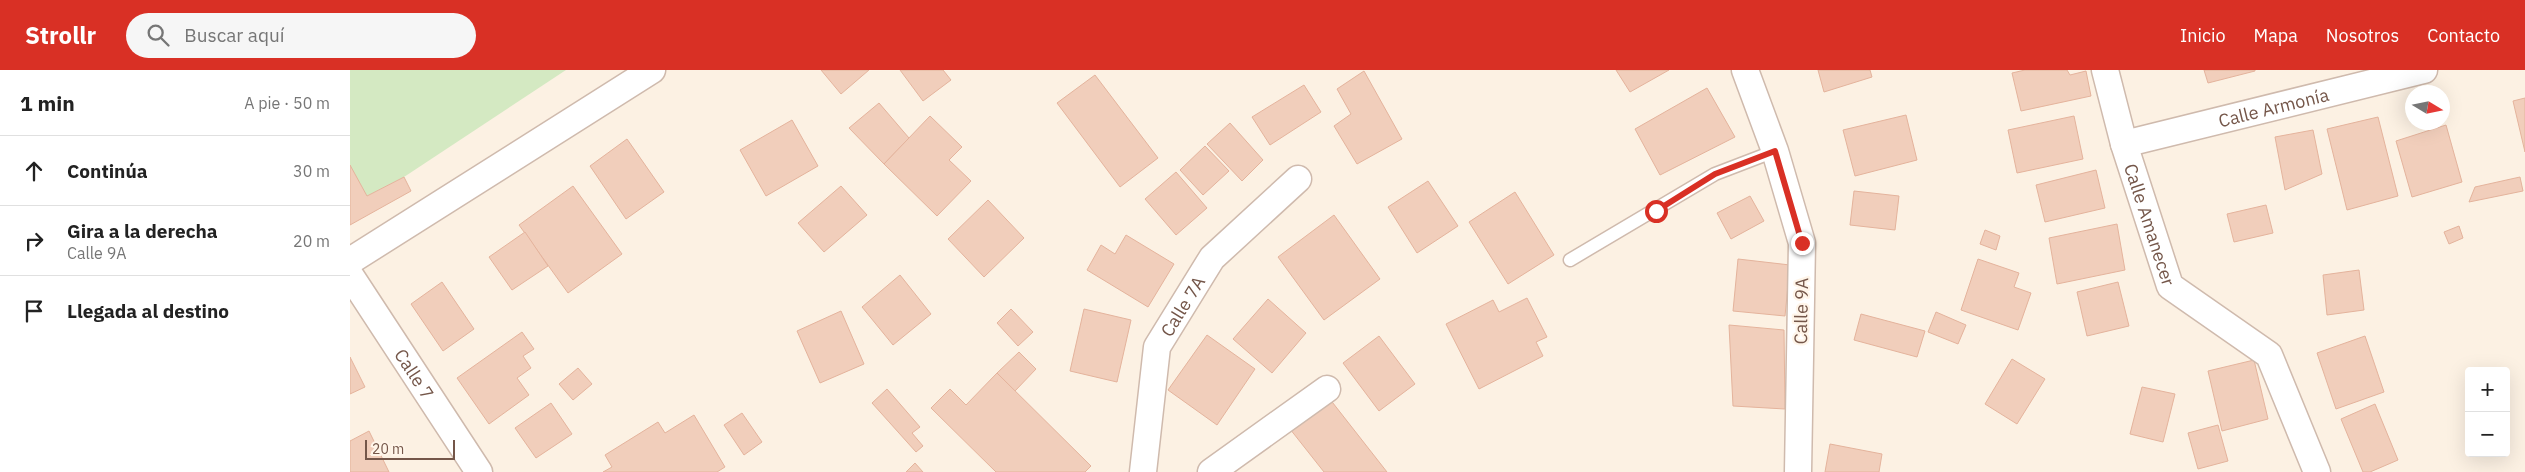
<!DOCTYPE html>
<html lang="es">
<meta charset="utf-8">
<style>
body{margin:0;font-family:"IBM Plex Sans",sans-serif;background:#f6f6f6;color:#222}
.controls{position:absolute;right:15px;bottom:15px;display:grid;overflow:hidden;border-radius:5px;box-shadow:0 5px 20px #0002}
.controls button{width:45px;height:45px;display:grid;place-items:center;padding:0;border:0;border-bottom:1px solid #e0e0e0;background:#fff;color:#222;font:25px sans-serif}
.compass{position:absolute;left:2055px;top:15px;width:45px;height:45px;border-radius:50%;background:#fff;box-shadow:0 5px 20px #0002;rotate:100deg}
.scale{position:absolute;left:15px;bottom:12px;width:90px;box-sizing:border-box;padding-left:5px;border:2px solid #745649;border-top:0;font-size:14px;line-height:18px;white-space:nowrap;color:#745649;-webkit-text-stroke:4px #fff5e9;paint-order:stroke}
.stop{position:absolute;width:15px;height:15px;margin:-11px;border:4px solid #d93025;border-radius:50%;background:#fff}
.stop.end{background:#d93025;border-color:#fff;box-shadow:0 1px 5px #0008}
.list{margin:0;padding:0;list-style:none}
h2{display:flex;justify-content:space-between;align-items:center;height:65px;margin:0;padding:0 20px;font-size:21px}
h2 small{font-size:16px;font-weight:400;color:#767676}
.list li{display:grid;grid-template-columns:32px 1fr auto;gap:15px;align-items:center;box-sizing:border-box;height:70px;padding:0 20px;border-top:1px solid #e0e0e0}
.list b{display:block;font-size:19px;white-space:nowrap}
.list p{margin:0;font-size:16px;white-space:nowrap;color:#767676}
.list em{font-size:16px;font-style:normal;color:#767676}
.icon{flex:none;width:28px;height:28px;fill:none;stroke:currentColor;stroke-width:2;stroke-linecap:round;stroke-linejoin:round}
.map{position:relative;flex:none;width:2175px;height:402px;overflow:hidden}
header{display:flex;align-items:center;gap:30px;box-sizing:border-box;height:70px;padding:0 25px;background:#d93025;color:#fff}
header strong{font-size:24px}
nav{display:flex;gap:28px;margin-inline-start:auto;font-size:18px}
.search{width:350px;height:45px;background:#f6f6f6;display:flex;align-items:center;gap:12px;box-sizing:border-box;padding:0 18px;border-radius:28px;color:#767676;font-size:19px}
main{display:flex}
aside{flex:1;background:#fff}
.map>svg:first-child{display:block}
</style>
<header>
<strong>Strollr</strong>
<div class="search"><svg class="icon" aria-label="search" viewBox="0 0 24 24"><circle cx="10" cy="10" r="6"/><path d="M15 15l6 6"/></svg>Buscar aquí</div>
<nav><a>Inicio</a><a>Mapa</a><a>Nosotros</a><a>Contacto</a></nav>
</header>
<main>
<aside>
<h2>1 min<small>A pie · 50 m</small></h2>
<ul class="list">
<li><svg class="icon" aria-label="ahead" viewBox="0 0 24 24"><path d="M12 20V5M6 11l6-6 6 6"/></svg><div><b>Continúa</b></div><em>30 m</em></li>
<li><svg class="icon" aria-label="right" viewBox="0 0 24 24"><path d="M7 20v-9h11M14 6l5 5-5 5"/></svg><div><b>Gira a la derecha</b><p>Calle 9A</p></div><em>20 m</em></li>
<li><svg class="icon" aria-label="arrive" viewBox="0 0 24 24"><path d="M6 21V4h12l-3 4 3 4H6"/></svg><div><b>Llegada al destino</b></div></li>
</ul>
</aside>
<div class="map">
<svg width="2175" height="402" viewBox="0 0 2175 402">
<rect width="100%" height="100%" fill="#fcf1e3"/>
<polygon fill="#d4e9c2" points="0,0 216,0 54,107 17,126 0,131"/>
<g fill="#f1cebb" stroke="#e4b39c">
<polygon points="471,0 519,0 491,24"/>
<polygon points="550,0 593,0 601,10 573,31"/>
<polygon points="1266,0 1319,0 1280,22"/>
<polygon points="1468,0 1520,0 1522,7 1474,22"/>
<polygon points="1675,0 1717,0 1720,5 1736,1 1741,26 1671,41 1662,3"/>
<polygon points="1854,0 1905,0 1905,1 1858,13"/>
<polygon points="1014,1 1052,69 1007,94 984,56 1001,44 987,19"/>
<polygon points="745,5 808,88 770,117 707,33"/>
<polygon points="954,15 971,42 920,75 902,47"/>
<polygon points="1357,18 1385,67 1310,105 1285,59"/>
<polygon points="2175,28 2175,82 2163,31"/>
<polygon points="529,33 559,68 534,94 499,58"/>
<polygon points="1556,45 1567,90 1505,106 1493,60"/>
<polygon points="580,46 612,77 599,90 621,111 587,146 534,94"/>
<polygon points="1724,46 1733,89 1667,103 1658,60"/>
<polygon points="2028,47 2048,126 1997,140 1977,59"/>
<polygon points="442,50 468,96 416,126 390,80"/>
<polygon points="880,53 913,90 892,111 857,74"/>
<polygon points="2096,55 2112,112 2062,127 2046,71"/>
<polygon points="1963,60 1972,104 1935,120 1925,67"/>
<polygon points="277,69 314,122 276,149 240,96"/>
<polygon points="855,76 879,101 853,125 830,100"/>
<polygon points="0,95 17,126 54,107 61,121 0,155"/>
<polygon points="1746,100 1755,138 1695,152 1686,115"/>
<polygon points="826,102 857,138 826,165 795,129"/>
<polygon points="2170,107 2173,121 2119,132 2125,117"/>
<polygon points="1078,111 1108,156 1067,183 1038,137"/>
<polygon points="223,116 272,184 218,223 169,155"/>
<polygon points="491,116 517,145 474,182 448,153"/>
<polygon points="1504,121 1549,126 1545,160 1500,155"/>
<polygon points="1165,122 1204,185 1158,214 1119,152"/>
<polygon points="1400,126 1414,151 1381,169 1367,143"/>
<polygon points="638,130 674,168 634,207 598,169"/>
<polygon points="1916,135 1923,163 1884,172 1877,144"/>
<polygon points="984,145 1030,209 974,250 928,187"/>
<polygon points="1767,154 1775,200 1707,214 1699,168"/>
<polygon points="2109,156 2113,168 2099,174 2094,162"/>
<polygon points="1635,160 1650,166 1646,180 1630,174"/>
<polygon points="175,162 198,196 162,220 139,187"/>
<polygon points="776,165 824,194 798,237 737,200 751,175 765,184"/>
<polygon points="1388,189 1440,195 1435,246 1383,241"/>
<polygon points="1628,189 1669,203 1664,217 1681,223 1668,260 1611,240"/>
<polygon points="2009,200 2014,240 1977,245 1973,205"/>
<polygon points="550,205 581,244 543,275 512,237"/>
<polygon points="92,212 124,259 93,281 61,234"/>
<polygon points="1768,212 1779,256 1737,266 1727,222"/>
<polygon points="1177,228 1197,267 1186,272 1193,286 1129,319 1096,254 1143,230 1149,242"/>
<polygon points="918,229 956,263 922,303 883,269"/>
<polygon points="661,239 683,262 668,276 647,253"/>
<polygon points="734,239 781,250 767,312 720,301"/>
<polygon points="491,241 514,294 470,313 447,261"/>
<polygon points="1586,242 1616,255 1608,274 1578,262"/>
<polygon points="1511,244 1575,261 1567,287 1504,270"/>
<polygon points="1379,255 1434,260 1435,339 1383,336"/>
<polygon points="172,262 184,279 173,286 181,298 167,308 179,325 139,354 107,308"/>
<polygon points="857,265 905,299 867,355 818,320"/>
<polygon points="1029,266 1065,314 1029,341 993,293"/>
<polygon points="2015,266 2034,322 1986,339 1967,283"/>
<polygon points="669,282 686,299 665,321 647,303"/>
<polygon points="0,287 15,317 0,324"/>
<polygon points="1662,289 1695,309 1667,354 1635,334"/>
<polygon points="1904,290 1918,349 1872,361 1858,301"/>
<polygon points="228,298 242,314 223,330 209,314"/>
<polygon points="647,303 741,396 735,402 646,402 581,338 600,319 616,335"/>
<polygon points="1792,317 1825,324 1813,372 1780,364"/>
<polygon points="537,319 570,357 562,363 573,376 566,382 522,333"/>
<polygon points="979,328 1037,402 974,402 940,359"/>
<polygon points="201,333 222,364 186,388 165,358"/>
<polygon points="2025,334 2048,390 2020,402 2013,402 1991,349"/>
<polygon points="392,343 412,372 394,385 374,355"/>
<polygon points="344,345 375,397 367,402 253,402 262,397 255,385 308,352 315,363"/>
<polygon points="1868,355 1878,391 1848,399 1838,363"/>
<polygon points="19,361 39,402 0,402 0,371"/>
<polygon points="1480,374 1532,384 1529,402 1475,402"/>
<polygon points="565,393 573,402 556,402"/>
</g>
<g fill="none" stroke-linecap="round" stroke-linejoin="round">
<defs>
<polyline id="service" points="1220,190 1365,104 1425,81"/>
<g id="minor">
<polyline points="1395,0 1425,81 1452,173 1448,402"/>
<path id="s1" d="M1755,0L1774,74L1820,216L1919,285L1967,402"/>
<path id="s2" d="M1774,74L2074,0"/>
<polyline points="0,191 302,0"/>
<path id="s3" d="M0,205L129,402"/>
<path id="s4" d="M793,402L807,277L862,188L948,109"/>
<polyline points="861,402 977,319"/>
</g>
</defs>
<use href="#service" stroke="#cfbaad" stroke-width="15"/>
<use href="#minor" stroke="#cfbaad" stroke-width="29"/>
<use href="#service" stroke="#fff" stroke-width="12"/>
<use href="#minor" stroke="#fff" stroke-width="26"/>
</g>
<g fill="none" stroke-linecap="round" stroke-linejoin="round">
<polyline stroke="#d93025" stroke-width="6" points="1306,141 1365,104 1425,81 1452,173"/>
</g>
<g text-anchor="middle" dominant-baseline="central" stroke-width="4.5" stroke-linejoin="round" paint-order="stroke">
<g font-size="18" fill="#745649" stroke="#fff5e9">
<text stroke="none"><textPath href="#s2" startOffset="154">Calle Armonía</textPath></text>
<text stroke="none"><textPath href="#s1" startOffset="161">Calle Amanecer</textPath></text>
<text stroke="none"><textPath href="#s4" startOffset="174">Calle 7A</textPath></text>
<text transform="translate(1451 241) rotate(-89)">Calle 9A</text>
<text stroke="none"><textPath href="#s3" startOffset="118">Calle 7</textPath></text>
</g>
</g>
</svg>
<div class="controls">
<button>+</button>
<button>−</button>
</div>
<svg class="compass" viewBox="-18 -18 36 36"><path d="M0-13l5 13h-10z" fill="#e53935"/><path d="M0 13l5-13h-10z" fill="#767676"/></svg>
<div class="scale">20 m</div>
<div class="stop" style="left:1306px;top:141px"></div>
<div class="stop end" style="left:1452px;top:173px"></div>
</div>
</main>
